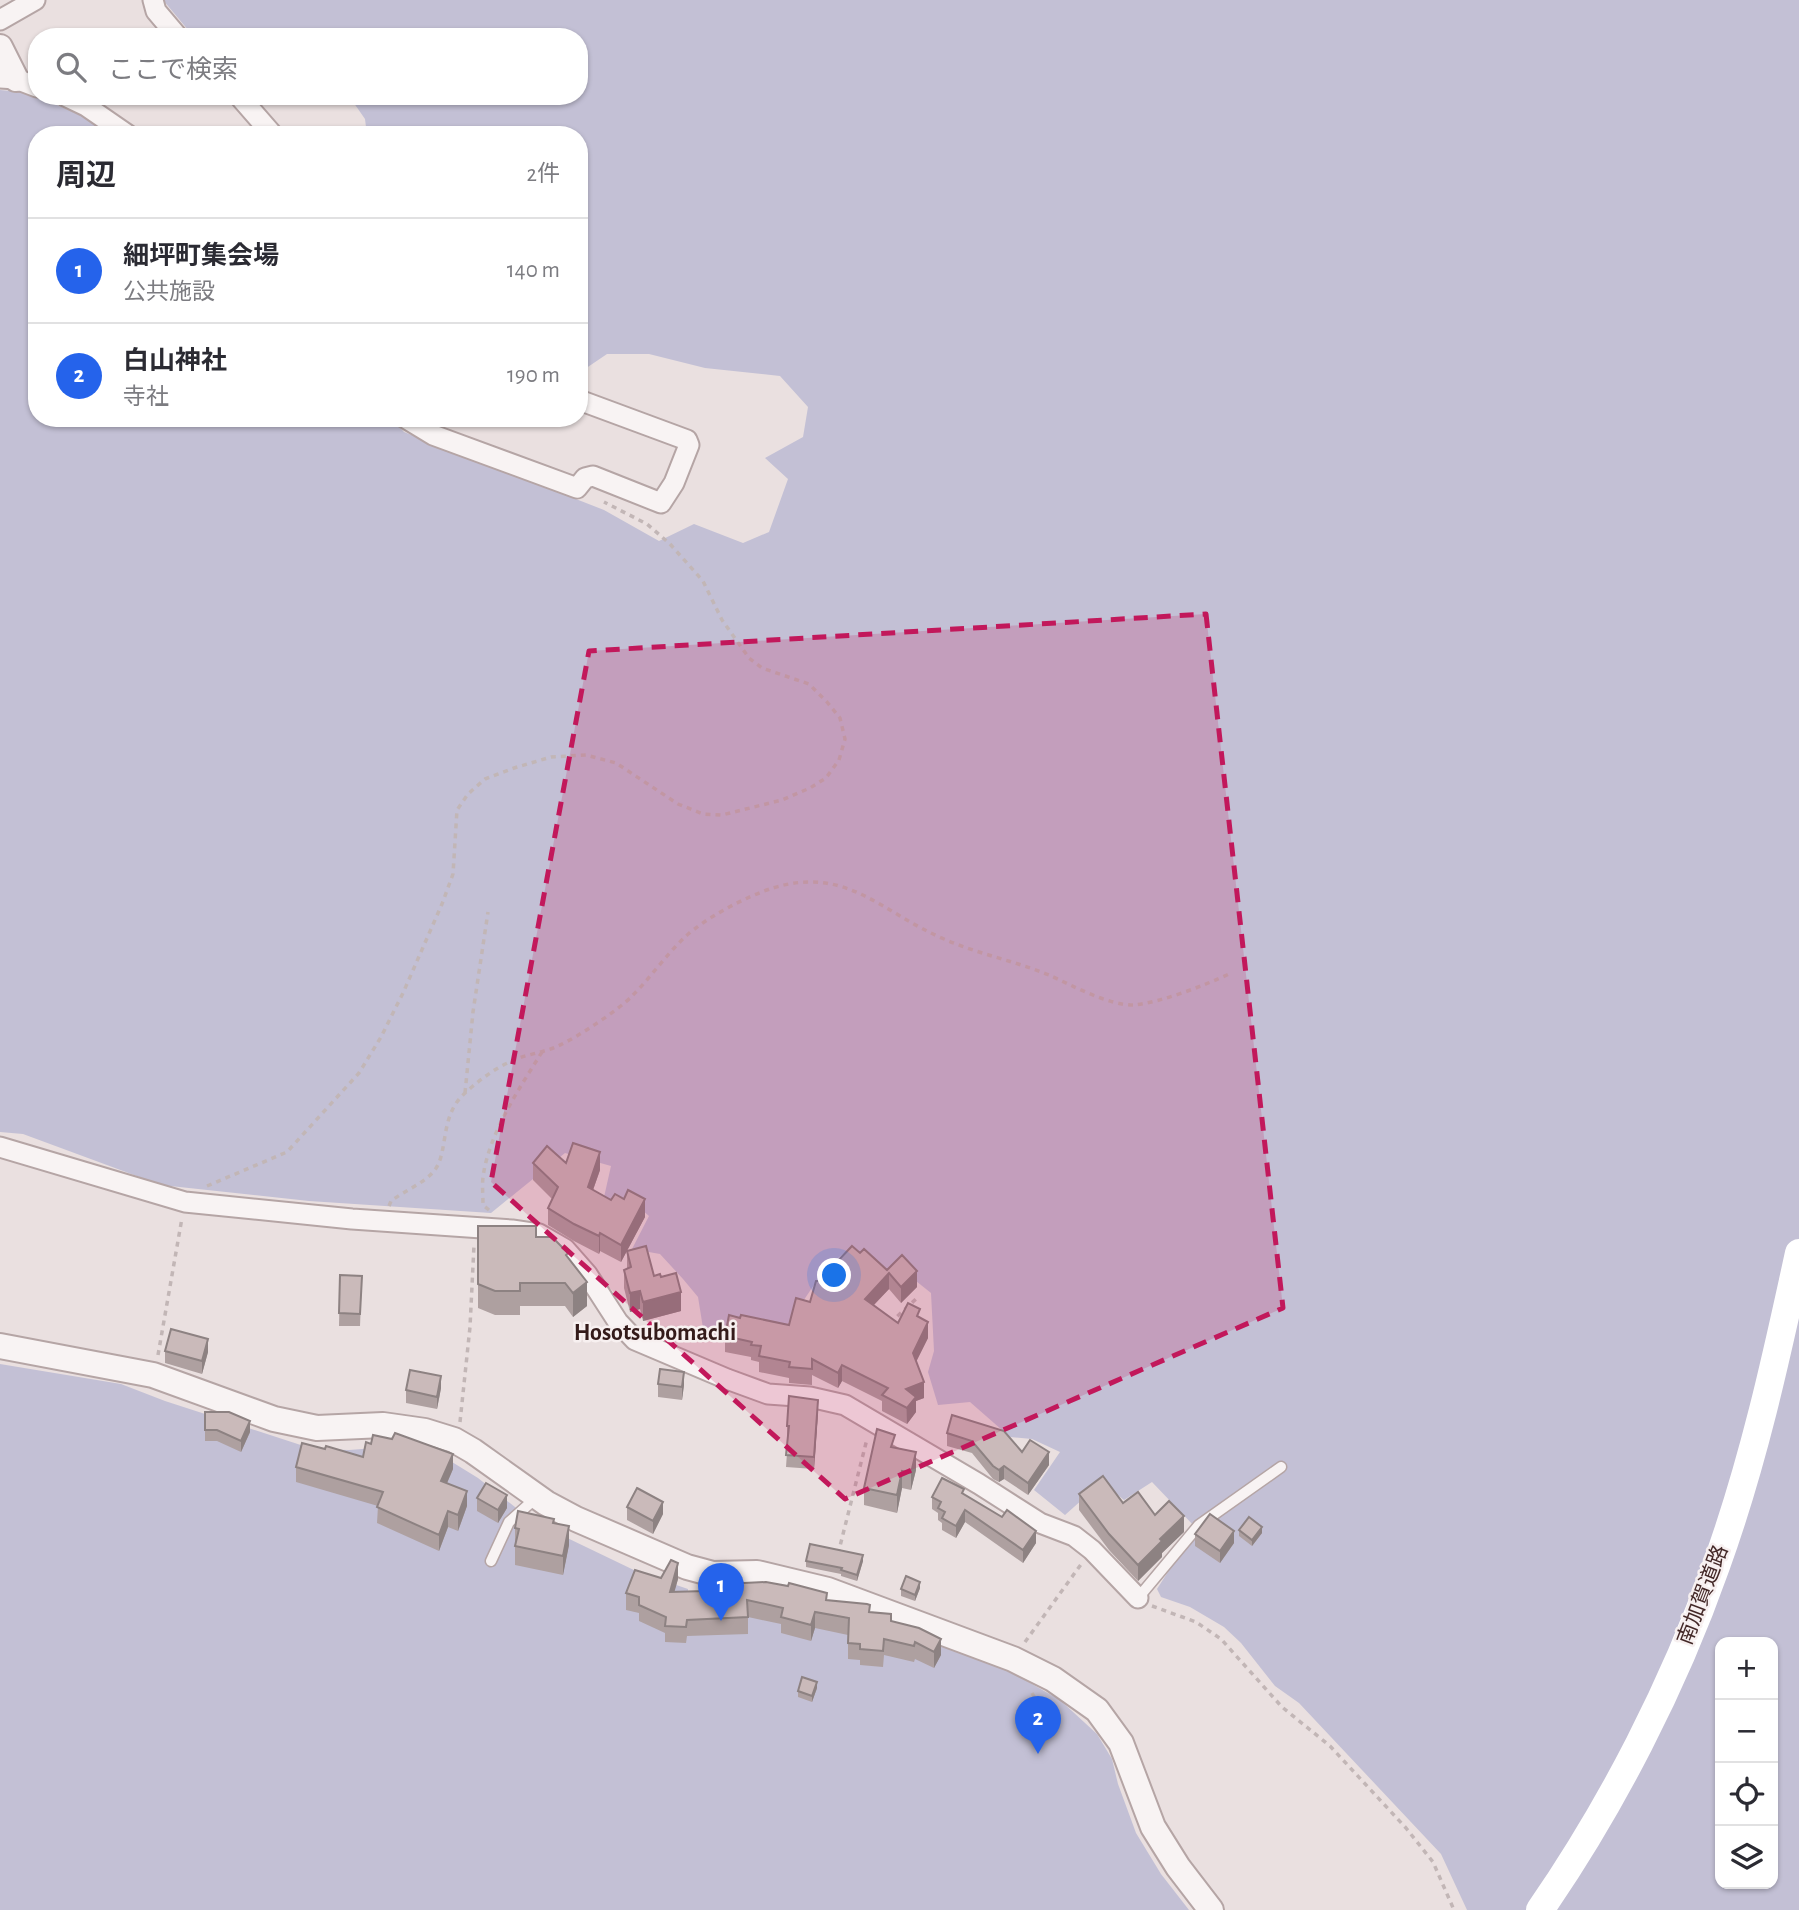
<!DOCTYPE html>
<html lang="ja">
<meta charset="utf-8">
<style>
body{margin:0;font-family:"Alegreya Sans","Noto Sans JP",sans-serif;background:#f7f7f7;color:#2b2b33}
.controls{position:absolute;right:21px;bottom:21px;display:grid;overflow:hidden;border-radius:14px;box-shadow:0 2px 5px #0004}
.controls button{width:63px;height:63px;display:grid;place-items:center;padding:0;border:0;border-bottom:2px solid #e1e1e2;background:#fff;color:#2b2b33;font:35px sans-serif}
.you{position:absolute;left:835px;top:1276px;width:24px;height:24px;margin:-18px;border:5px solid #fff;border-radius:50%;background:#1a73e8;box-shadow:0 0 0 10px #1a73e833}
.badge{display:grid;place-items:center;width:46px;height:46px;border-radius:50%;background:#2563eb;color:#fff;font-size:23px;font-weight:700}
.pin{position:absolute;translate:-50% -58px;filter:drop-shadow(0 2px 4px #0008)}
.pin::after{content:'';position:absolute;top:37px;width:24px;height:21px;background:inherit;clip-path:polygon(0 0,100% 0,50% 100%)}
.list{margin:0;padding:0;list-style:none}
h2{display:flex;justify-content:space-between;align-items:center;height:91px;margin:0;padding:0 28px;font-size:30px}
h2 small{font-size:23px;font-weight:400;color:#7c7c81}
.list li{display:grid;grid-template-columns:46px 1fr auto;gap:21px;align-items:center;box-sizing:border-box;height:105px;padding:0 28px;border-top:2px solid #e1e1e2}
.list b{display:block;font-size:26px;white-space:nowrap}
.list p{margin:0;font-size:23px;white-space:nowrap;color:#7c7c81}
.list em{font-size:23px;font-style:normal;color:#7c7c81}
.icon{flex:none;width:38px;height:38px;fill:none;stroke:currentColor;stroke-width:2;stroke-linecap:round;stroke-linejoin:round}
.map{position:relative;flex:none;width:1799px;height:1910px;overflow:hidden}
.search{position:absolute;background:#fff;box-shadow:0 2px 5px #0004;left:28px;top:28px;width:560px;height:77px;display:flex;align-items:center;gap:18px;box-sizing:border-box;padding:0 24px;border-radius:28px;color:#7c7c81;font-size:26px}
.panel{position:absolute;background:#fff;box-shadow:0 2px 5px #0004;left:28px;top:126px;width:560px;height:301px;border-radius:28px}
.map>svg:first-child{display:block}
</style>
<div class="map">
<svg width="1799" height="1910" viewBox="0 0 1799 1910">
<rect width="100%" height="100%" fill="#eae0e0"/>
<g fill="#c3c0d5" fill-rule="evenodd">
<path d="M163,0H1799V1910H1467L1441,1854L1299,1703L1275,1686L1241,1643L1224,1627L1190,1607L1161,1597L1157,1589L1196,1528L1152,1482L1124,1500L1102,1482L1065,1515L1034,1490L1060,1452L1032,1439L1010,1437L970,1402L938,1405L928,1372L934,1351L931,1293L896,1265L884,1275L847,1251L826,1267L779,1337L737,1322L720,1337L703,1328L698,1297L683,1279L660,1254L632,1249L649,1216L633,1202L600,1215L611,1166L565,1153L491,1213L309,1201L161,1185L23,1134L0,1132V90L30,93L91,120L111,135H37V418H391L404,432L604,510L659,541L694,524L743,543L769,532L788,479L765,458L803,437L808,407L780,376L705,368L649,354H607L579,373V135H367L365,119L349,96H579V37H194ZM1720,1642H1773V1884H1720Z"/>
<polygon points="0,1364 121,1384 165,1401 313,1449 349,1450 388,1447 452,1462 478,1478 534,1522 638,1572 688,1589 688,1598 952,1645 1018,1676 1060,1700 1097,1734 1112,1759 1118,1784 1136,1833 1161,1874 1189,1910 0,1910"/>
</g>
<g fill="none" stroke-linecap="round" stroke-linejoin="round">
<defs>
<g id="service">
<polyline points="491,1561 509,1522 537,1497"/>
<polyline points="1138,1598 1199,1525 1281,1467"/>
</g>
<g id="minor">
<polyline points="153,0 156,11 178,37"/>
<polyline points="0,20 35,0"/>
<polyline points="0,78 16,79 37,87"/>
<polyline points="65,96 86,106 128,135"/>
<polyline points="239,96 273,135"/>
<polyline points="405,418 433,435 577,488 585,478 593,476 661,503 674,483 689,445 687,440 579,400"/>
<polyline points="0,1147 185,1202 352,1219 512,1230 539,1234 565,1249 587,1274 618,1322 635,1340 727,1379 768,1394 810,1397 845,1405 979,1484 1040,1523 1074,1536 1092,1550 1138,1598"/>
</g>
<g id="tertiary">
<polyline points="0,47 16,79"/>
<polyline points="0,1346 153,1375 274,1419 317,1428 383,1425 425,1431 454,1440 473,1451 546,1503 576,1519 687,1567 713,1574 757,1573 828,1590 1013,1659 1053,1679 1097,1710 1121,1743 1153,1827 1178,1867 1211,1910"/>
</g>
</defs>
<use href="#service" stroke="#b5a5a5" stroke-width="13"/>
<use href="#minor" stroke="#b5a5a5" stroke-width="23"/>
<use href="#tertiary" stroke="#b5a5a5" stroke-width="28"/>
<g stroke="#c2b6b6" stroke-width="3.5" stroke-dasharray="5 5" stroke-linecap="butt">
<polyline points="465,1093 473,1012 488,912"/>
<polyline points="207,1186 287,1152 359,1073 381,1037 403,993 442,904 453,874 457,810 468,794 485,779 514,768 551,757 586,755 616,763 678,804 703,814 722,815 782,800 810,788 826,778 839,760 845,739 840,718 827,702 809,684 762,668 749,658 722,620 703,581 670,544 647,524 604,502"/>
<path d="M389,1206L391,1201C404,1191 423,1184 434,1171C449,1153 439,1117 464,1094C478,1081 495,1068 512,1061C526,1054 543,1053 558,1046C576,1038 619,1010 632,996C651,977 666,955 685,937C705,918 747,896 773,888C847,865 882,913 944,939C978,954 1015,961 1049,975C1071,985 1110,1006 1134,1005C1162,1002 1203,986 1229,974"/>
<path d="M489,1210L483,1205C483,1196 482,1186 483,1177C489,1133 519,1089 542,1052"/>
<polyline points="890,1323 917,1298"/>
<polyline points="158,1355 182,1218"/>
<polyline points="460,1422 470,1327 474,1245"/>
<polyline points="838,1554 867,1439"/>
<polyline points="1152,1606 1196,1622 1221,1639 1282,1707 1330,1746 1406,1828 1433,1862 1454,1910"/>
<polyline points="1025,1642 1082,1563"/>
<polyline points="1032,1693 1050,1726"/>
</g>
<use href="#service" stroke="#f8f3f3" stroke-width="10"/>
<use href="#minor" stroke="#f8f3f3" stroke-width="19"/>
<use href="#tertiary" stroke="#f8f3f3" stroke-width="24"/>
<path stroke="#fff" stroke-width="28" d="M1540,1910C1612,1806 1674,1685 1716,1566C1753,1464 1776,1359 1799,1253"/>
</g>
<g fill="#aea0a0">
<polygon points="533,1163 566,1163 600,1170 593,1190 645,1217 621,1262 600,1251 599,1254 574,1241 548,1225 548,1208 552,1199 533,1180"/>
<polygon points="478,1226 536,1237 568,1257 587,1306 573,1317 565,1306 520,1306 520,1315 495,1315 478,1308"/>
<polygon points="627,1251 654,1276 681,1311 643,1321 640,1309 630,1312 624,1288 624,1270 627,1269"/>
<polygon points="860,1253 887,1270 917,1287 901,1303 889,1289 874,1305 898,1323 920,1318 928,1338 916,1362 924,1398 916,1401 916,1412 907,1424 882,1411 882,1401 842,1381 838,1388 812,1375 812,1385 789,1383 789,1378 759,1372 759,1362 751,1360 751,1357 725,1352 725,1336 740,1318 789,1325 810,1302 819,1281"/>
<polygon points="340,1275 362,1276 360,1326 339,1326"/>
<polygon points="165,1351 208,1352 202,1374 165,1363"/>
<polygon points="658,1384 684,1385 682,1400 658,1397"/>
<polygon points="441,1388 437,1409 406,1403 406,1390"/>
<polygon points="205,1412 250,1432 241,1452 217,1441 205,1441"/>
<polygon points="818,1412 814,1469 786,1467 788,1438 787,1438 787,1426"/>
<polygon points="947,1433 1022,1452 1049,1465 1028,1495 1004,1479 999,1482 993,1479 972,1453 947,1446"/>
<polygon points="895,1448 916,1470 911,1490 902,1488 897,1513 864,1505 864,1488"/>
<polygon points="363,1457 453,1469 447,1483 467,1506 458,1531 448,1527 439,1551 377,1523 378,1506 296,1482 296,1467"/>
<polygon points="964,1494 1036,1543 1023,1563 965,1522 956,1538 942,1530 942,1523 938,1520 938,1513 932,1509 932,1497"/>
<polygon points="1079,1494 1123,1503 1155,1515 1184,1532 1162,1553 1162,1557 1138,1581 1109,1550 1079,1510"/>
<polygon points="477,1498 507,1508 498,1523 477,1511"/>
<polygon points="627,1507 663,1514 653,1534 627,1520"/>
<polygon points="554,1523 569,1545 563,1575 515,1565 515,1528"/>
<polygon points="1239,1530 1262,1533 1252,1546 1239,1536"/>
<polygon points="1195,1534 1234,1543 1220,1563 1195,1546"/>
<polygon points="806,1561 863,1561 857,1581 841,1576 841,1574 806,1567"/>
<polygon points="661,1578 678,1579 674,1592 827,1600 870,1612 891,1621 941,1655 934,1668 915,1659 914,1662 884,1655 883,1667 860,1665 860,1660 848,1659 848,1635 815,1628 811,1641 781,1633 781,1624 748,1617 748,1634 687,1636 686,1643 665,1642 665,1633 639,1621 639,1613 626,1610 626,1593"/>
<polygon points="920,1588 915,1601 901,1596 901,1589"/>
<polygon points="817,1688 812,1702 798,1697 798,1691"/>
</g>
<g fill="#8d8282">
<polygon points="600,1152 600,1170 588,1204 588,1187"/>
<polygon points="645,1199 645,1217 621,1262 621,1245"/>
<polygon points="600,1233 600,1251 599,1254 599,1236"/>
<polygon points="917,1271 917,1287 901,1303 901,1287"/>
<polygon points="889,1273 889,1289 865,1314 865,1299"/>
<polygon points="587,1282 587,1306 573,1317 573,1293"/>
<polygon points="640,1291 640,1309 630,1312 630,1293"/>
<polygon points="681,1292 681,1311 643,1321 643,1302"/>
<polygon points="928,1322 928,1338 913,1368 913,1353"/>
<polygon points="208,1339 208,1352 202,1374 202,1361"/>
<polygon points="842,1365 842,1381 838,1388 838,1373"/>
<polygon points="684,1372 684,1385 682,1400 682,1387"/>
<polygon points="441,1376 441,1388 437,1409 437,1397"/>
<polygon points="924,1382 924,1398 916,1401 916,1412 907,1424 906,1389"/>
<polygon points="818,1400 818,1412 814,1469 814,1457"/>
<polygon points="250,1421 250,1432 241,1452 241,1441"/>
<polygon points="916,1452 916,1470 911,1490 911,1473"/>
<polygon points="1049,1452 1049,1465 1028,1495 1028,1483"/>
<polygon points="453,1454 453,1469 441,1497 441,1481"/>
<polygon points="1004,1466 1004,1479 999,1482 999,1470"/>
<polygon points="902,1471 902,1488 897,1513 897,1495"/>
<polygon points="467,1491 467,1506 458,1531 458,1515"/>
<polygon points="507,1495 507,1508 498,1523 498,1510"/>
<polygon points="663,1502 663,1514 653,1534 653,1521"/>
<polygon points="965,1510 965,1522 956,1538 956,1526"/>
<polygon points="448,1511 448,1527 439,1551 439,1535"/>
<polygon points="1184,1516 1184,1532 1162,1553 1162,1557 1138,1581 1138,1565 1160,1539"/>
<polygon points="569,1526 569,1545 563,1575 563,1556"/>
<polygon points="1262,1527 1262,1533 1252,1546 1252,1540"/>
<polygon points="1036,1531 1036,1543 1023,1563 1023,1550"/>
<polygon points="1234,1531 1234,1543 1220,1563 1220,1551"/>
<polygon points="863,1555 863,1561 857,1581 857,1575"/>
<polygon points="678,1563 678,1579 670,1608 670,1592"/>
<polygon points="920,1582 920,1588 915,1601 915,1595"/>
<polygon points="815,1612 815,1628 811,1641 811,1625"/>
<polygon points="941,1639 941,1655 934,1668 934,1652"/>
<polygon points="817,1682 817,1688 812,1702 812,1696"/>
</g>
<g fill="#cababa" stroke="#8d8282" stroke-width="2">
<polygon points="573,1143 600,1152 588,1187 611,1200 615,1194 624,1199 628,1190 645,1199 621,1245 600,1233 599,1236 574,1224 548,1208 558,1187 533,1163 547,1146 566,1163"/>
<polygon points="478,1226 536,1226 536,1237 552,1237 568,1253 566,1255 587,1282 573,1293 565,1283 520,1283 520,1291 495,1291 478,1284"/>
<polygon points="646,1246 654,1276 660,1274 661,1277 676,1273 681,1292 643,1302 640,1291 630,1293 624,1270 631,1267 627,1251"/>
<polygon points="852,1246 860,1253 864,1249 887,1270 902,1255 917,1271 901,1287 889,1273 865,1299 898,1323 908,1303 920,1309 917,1316 928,1322 913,1353 924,1382 906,1389 916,1397 907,1408 882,1395 888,1388 842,1365 838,1373 812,1359 812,1369 789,1367 790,1362 759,1356 761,1346 751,1345 752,1342 725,1336 729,1315 740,1318 741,1315 789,1325 796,1298 810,1302 816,1281 819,1281"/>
<polygon points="340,1275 362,1276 360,1314 339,1313"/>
<polygon points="171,1329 208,1339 202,1361 165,1351"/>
<polygon points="660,1369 684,1372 682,1387 658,1384"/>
<polygon points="410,1370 441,1376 437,1397 406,1390"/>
<polygon points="789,1396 818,1400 814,1457 786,1455 789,1426 787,1426"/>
<polygon points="205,1412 229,1412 250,1421 241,1441 217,1430 205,1430"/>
<polygon points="952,1415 1004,1431 1022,1452 1030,1440 1049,1452 1028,1483 1004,1466 999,1470 993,1466 972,1441 947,1433"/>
<polygon points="877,1429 895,1435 891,1447 916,1452 911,1473 902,1471 897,1495 864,1488"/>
<polygon points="395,1433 453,1454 441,1481 467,1491 458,1515 448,1511 439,1535 377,1507 383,1492 296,1467 302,1443 325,1449 326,1446 363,1457 366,1442 371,1444 373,1435 392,1439"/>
<polygon points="1103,1476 1123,1503 1138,1492 1155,1515 1169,1501 1184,1516 1160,1539 1162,1541 1138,1565 1109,1534 1079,1494"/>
<polygon points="942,1478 964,1489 962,1493 1002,1517 1007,1510 1036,1531 1023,1550 965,1510 956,1526 942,1518 945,1512 938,1508 941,1502 932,1497"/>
<polygon points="486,1483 507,1495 498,1510 477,1498"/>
<polygon points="637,1488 663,1502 653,1521 627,1507"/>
<polygon points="518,1511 554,1519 553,1523 569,1526 563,1556 515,1546 519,1529 515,1528"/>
<polygon points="1210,1514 1234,1531 1220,1551 1195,1534"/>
<polygon points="1249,1517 1262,1527 1252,1540 1239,1530"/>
<polygon points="810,1544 863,1555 857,1575 841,1570 842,1568 806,1561"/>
<polygon points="671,1560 678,1563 670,1592 705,1591 704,1585 766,1582 788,1586 789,1583 827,1593 826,1600 867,1604 870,1605 869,1612 891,1614 891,1621 919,1628 941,1639 934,1652 915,1642 914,1646 884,1639 883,1651 860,1649 860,1644 848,1643 849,1618 815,1612 811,1625 781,1617 783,1608 747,1600 748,1617 687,1620 686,1627 665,1626 666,1617 639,1605 639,1597 626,1593 635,1570 661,1578"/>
<polygon points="906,1576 920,1582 915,1595 901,1589"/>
<polygon points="802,1677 817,1682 812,1696 798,1691"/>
</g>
<path fill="#c2185b" fill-opacity="0.2" stroke="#c2185b" stroke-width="5" stroke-dasharray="14 9" stroke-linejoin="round" d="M1206,614L1283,1308L845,1499L491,1182L589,651Z"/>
<g text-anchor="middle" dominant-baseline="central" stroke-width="5" stroke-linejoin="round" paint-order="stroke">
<g font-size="21" fill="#432827" stroke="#f7f0f0">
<text transform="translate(1703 1595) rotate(-69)">南加賀道路</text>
</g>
<g font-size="24" font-weight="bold" fill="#341b1a" stroke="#f7f0f0">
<text x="655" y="1333">Hosotsubomachi</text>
</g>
</g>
</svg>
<div class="controls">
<button>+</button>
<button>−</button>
<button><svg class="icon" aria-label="locate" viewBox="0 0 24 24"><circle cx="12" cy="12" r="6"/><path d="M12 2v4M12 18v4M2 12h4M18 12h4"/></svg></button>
<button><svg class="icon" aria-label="layers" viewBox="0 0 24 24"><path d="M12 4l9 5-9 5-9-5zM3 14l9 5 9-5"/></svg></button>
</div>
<div class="you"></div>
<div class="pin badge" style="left:721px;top:1621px">1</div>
<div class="pin badge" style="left:1038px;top:1754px">2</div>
<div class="search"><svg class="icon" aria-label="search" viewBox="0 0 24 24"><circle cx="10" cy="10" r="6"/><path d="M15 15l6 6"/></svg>ここで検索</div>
<section class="panel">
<h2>周辺<small>2件</small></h2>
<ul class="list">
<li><span class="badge">1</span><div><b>細坪町集会場</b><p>公共施設</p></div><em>140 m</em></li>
<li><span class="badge">2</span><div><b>白山神社</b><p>寺社</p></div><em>190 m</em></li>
</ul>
</section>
</div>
